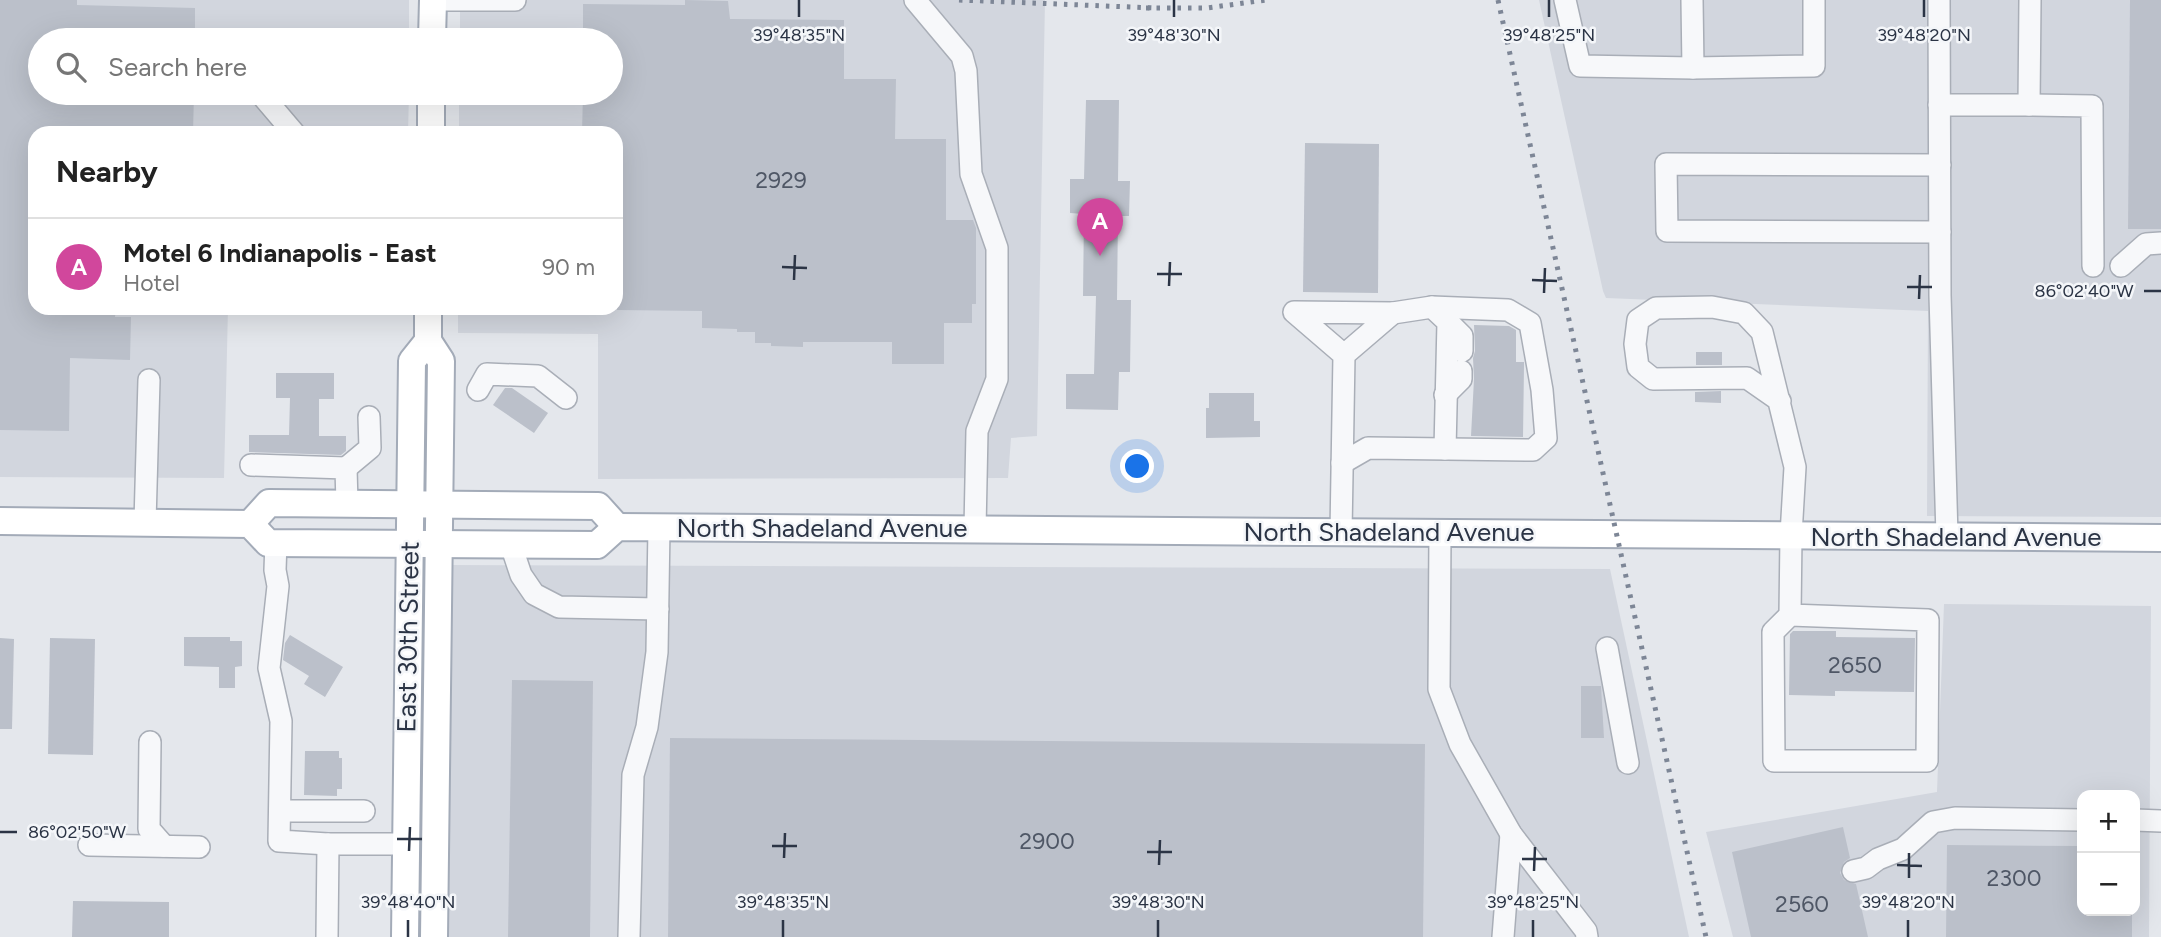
<!DOCTYPE html>
<meta charset="utf-8">
<style>
body{margin:0;font-family:Figtree,sans-serif;background:#f2f2f2;color:#222}
.controls{position:absolute;right:21px;bottom:21px;display:grid;overflow:hidden;border-radius:14px;box-shadow:0 7px 28px #0002}
.controls button{width:63px;height:63px;display:grid;place-items:center;padding:0;border:0;border-bottom:2px solid #e0e0e0;background:#fff;color:#222;font:35px sans-serif}
.you{position:absolute;left:1138px;top:467px;width:24px;height:24px;margin:-18px;border:5px solid #fff;border-radius:50%;background:#1a73e8;box-shadow:0 0 0 10px #1a73e833}
.badge{display:grid;place-items:center;width:46px;height:46px;border-radius:50%;background:#2563eb;color:#fff;font-size:23px;font-weight:700}
.pin{position:absolute;translate:-50% -58px;filter:drop-shadow(0 2px 4px #0008)}
.pin::after{content:'';position:absolute;top:37px;width:24px;height:21px;background:inherit;clip-path:polygon(0 0,100% 0,50% 100%)}
.list{margin:0;padding:0;list-style:none}
h2{display:flex;justify-content:space-between;align-items:center;height:91px;margin:0;padding:0 28px;font-size:30px}
h2 small{font-size:23px;font-weight:400;color:#767676}
.list li{display:grid;grid-template-columns:46px 1fr auto;gap:21px;align-items:center;box-sizing:border-box;height:98px;padding:0 28px;border-top:2px solid #e0e0e0}
.list b{display:block;font-size:26px;white-space:nowrap}
.list p{margin:0;font-size:23px;white-space:nowrap;color:#767676}
.list em{font-size:23px;font-style:normal;color:#767676}
.icon{flex:none;width:38px;height:38px;fill:none;stroke:currentColor;stroke-width:2;stroke-linecap:round;stroke-linejoin:round}
.map{position:relative;flex:none;width:2161px;height:937px;overflow:hidden}
.search{position:absolute;background:#fff;box-shadow:0 7px 28px #0002;left:28px;top:28px;width:595px;height:77px;display:flex;align-items:center;gap:18px;box-sizing:border-box;padding:0 24px;border-radius:38px;color:#767676;font-size:26px}
.panel{position:absolute;background:#fff;box-shadow:0 7px 28px #0002;left:28px;top:126px;width:595px;height:189px;border-radius:21px}
.map>svg:first-child{display:block}
</style>
<div class="map">
<svg width="2161" height="937" viewBox="0 0 2161 937">
<rect width="100%" height="100%" fill="#e4e7ec"/>
<g fill="#d2d6de" fill-rule="evenodd">
<polygon points="0,0 409,0 409,40 40,40 40,93 409,93 408,133 35,133 35,308 228,308 224,478 0,477"/>
<polygon points="460,0 1045,0 1037,436 1011,438 1008,478 598,479 598,334 458,333 458,308 616,308 616,133 459,133 459,93 611,93 611,40 460,40"/>
<polygon points="1539,0 2161,0 2161,517 1927,516 1928,311 1606,298 1603,291"/>
<polygon points="449,565 1610,569 1689,937 446,937"/>
<path d="M1944,604L2151,606L2149,937H1733L1706,832L1937,792ZM2082,795H2135V911H2082Z"/>
</g>
<g fill="#bbc0ca">
<polygon points="0,0 77,0 77,5 195,8 195,40 40,40 40,93 194,93 193,133 35,133 35,308 116,308 115,317 131,317 130,360 70,358 69,431 0,430"/>
<polygon points="685,0 728,1 730,19 844,20 844,79 896,79 895,139 946,139 946,220 973,220 976,228 976,304 972,304 972,323 944,323 944,364 892,364 892,342 803,342 803,347 771,346 771,343 755,343 755,332 737,332 737,329 702,328 702,311 617,310 616,133 582,133 583,93 611,93 611,40 583,40 583,4 685,5"/>
<polygon points="2130,0 2161,0 2161,229 2128,229"/>
<polygon points="1086,100 1119,100 1118,181 1130,181 1129,216 1118,216 1117,300 1131,300 1130,372 1119,372 1118,410 1066,409 1066,374 1094,374 1096,296 1083,296 1084,214 1070,213 1070,179 1084,179"/>
<polygon points="1305,143 1379,144 1378,293 1303,292"/>
<polygon points="1474,325 1509,326 1516,330 1516,362 1524,362 1524,366 1523,437 1471,436 1474,379 1473,358 1475,351"/>
<rect x="1696" y="352" width="26" height="13"/>
<polygon points="276,373 334,373 334,399 319,399 319,436 346,436 346,451 341,455 249,452 249,435 289,435 290,398 276,398"/>
<polygon points="505,388 512,388 548,413 534,433 493,405"/>
<polygon points="1721,391 1721,403 1695,402 1695,392"/>
<polygon points="1209,393 1254,393 1254,421 1260,421 1260,437 1206,438 1206,408 1209,408"/>
<polygon points="1793,631 1836,631 1836,637 1915,638 1914,692 1835,691 1835,696 1789,695 1790,634"/>
<polygon points="290,635 343,667 325,697 304,684 309,676 283,660 285,643"/>
<polygon points="184,637 230,637 230,641 242,641 242,666 235,667 235,688 219,688 219,667 184,666"/>
<polygon points="0,638 14,639 12,729 0,729"/>
<polygon points="50,638 95,639 93,755 48,754"/>
<polygon points="512,680 593,681 590,937 508,937"/>
<polygon points="1581,686 1601,686 1604,738 1581,738"/>
<polygon points="670,738 1425,744 1423,937 668,937"/>
<polygon points="305,751 339,751 339,758 342,758 342,789 337,789 337,796 304,795"/>
<polygon points="1843,827 1850,858 1844,862 1840,873 1844,880 1856,884 1868,937 1751,937 1732,852"/>
<polygon points="1947,845 2082,846 2082,911 2132,911 2132,937 1946,937"/>
<polygon points="73,901 169,902 169,937 72,937"/>
</g>
<g fill="none" stroke-linecap="round" stroke-linejoin="round">
<defs>
<g id="minor">
<polyline points="433,0 515,0"/>
<polyline points="915,0 962,56 966,71 971,174 997,248 997,379 977,431 975,529"/>
<polyline points="1565,0 1580,66 1693,68 1814,66 1814,0"/>
<polyline points="1692,0 1693,68"/>
<polyline points="1939,0 1940,295 1947,536"/>
<polyline points="260,93 294,133"/>
<polyline points="1939,105 2029,105 2030,0"/>
<polyline points="2029,105 2092,106 2093,266"/>
<polyline points="1940,165 1666,164 1667,231 1940,232"/>
<polyline points="2121,266 2146,244 2161,243"/>
<polyline points="1432,307 1448,322 1445,449"/>
<polyline points="1448,322 1462,336 1462,351"/>
<polyline points="478,390 487,374 538,376 566,398"/>
<polyline points="1445,395 1461,379 1461,371"/>
<polyline points="1780,401 1747,378 1653,379 1638,367 1635,344 1638,320 1656,308 1712,307 1744,313 1762,332 1795,467 1791,535 1790,615 1928,620 1927,761 1774,761 1773,632 1790,615"/>
<polyline points="1342,463 1368,448 1533,450 1546,438 1542,390 1530,323 1508,310 1432,307 1393,313"/>
<polyline points="251,465 346,468 347,504"/>
<polyline points="346,468 370,448 369,417"/>
<polyline points="145,522 149,380"/>
<polyline points="1341,532 1344,355 1294,312 1393,313 1344,355"/>
<polyline points="1440,532 1439,689 1460,744 1511,834 1586,931 1587,937"/>
<polyline points="276,542 275,570 278,586 269,668 281,721 279,841 328,844"/>
<polyline points="511,545 521,575 534,594 559,607 658,609"/>
<polyline points="1607,648 1628,763"/>
<polyline points="150,742 149,829 164,846"/>
<polyline points="280,811 364,811"/>
<polyline points="2135,820 2161,821"/>
<polyline points="89,845 199,847"/>
<polyline points="1853,871 1866,868 1878,859 1903,849 1933,822 1955,818 2082,820"/>
<polyline points="327,937 328,844 406,844"/>
<polyline points="629,937 633,775 647,727 657,652 659,527"/>
<polyline points="1503,937 1511,834"/>
</g>
<g id="major">
<polyline points="432,40 433,0"/>
<polyline points="431,133 431,93"/>
<polyline points="428,308 428,341 441,361 434,937"/>
<polyline points="0,521 250,524 268,543 597,545 617,527 2161,538"/>
<polyline points="250,524 269,503 598,506 617,527"/>
<polyline points="405,937 412,361 428,341"/>
</g>
</defs>
<use href="#minor" stroke="#a9aeb7" stroke-width="24"/>
<use href="#major" stroke="#a3abb8" stroke-width="30"/>
<use href="#minor" stroke="#f7f8fa" stroke-width="21"/>
<use href="#major" stroke="#fff" stroke-width="26"/>
<g stroke="#7d8696" stroke-width="5" stroke-dasharray="3.5 7" stroke-linecap="butt">
<polyline points="959,0 1155,8"/>
<polyline points="1498,0 1706,937"/>
<polyline points="1146,8 1207,8 1266,0"/>
</g>
</g>
<path fill="none" stroke="#2b3445" stroke-width="2.5" d="M799,17V0M1174,17V0M1549,17V0M1924,17V0M782,267L807,268M1157,274H1182M794,280L795,255M1532,280L1557,281M1169,286L1170,262M1907,287H1932M2144,291H2161M1544,293L1545,268M1919,299L1920,275M0,832H17M397,839H422M772,846H797M409,851L410,827M1147,852H1172M784,858L785,833M1522,859H1547M1159,865L1160,840M1897,865L1922,866M1534,871L1535,847M1909,878V853M408,937V920M783,937V920M1158,937V920M1533,937V920M1908,937V920"/>
<g text-anchor="middle" dominant-baseline="central" stroke-width="5" stroke-linejoin="round" paint-order="stroke">
<g font-size="23" fill="#4f5766">
<text x="781" y="180">2929</text>
<text x="1855" y="665">2650</text>
<text x="1047" y="841">2900</text>
<text x="2014" y="878">2300</text>
<text x="1802" y="904">2560</text>
</g>
<g font-size="26" fill="#2b3445" stroke="#f4f6f9">
<text x="822" y="528">North Shadeland Avenue</text>
<text x="1389" y="532">North Shadeland Avenue</text>
<text x="1956" y="537">North Shadeland Avenue</text>
<text transform="translate(408 637) rotate(-89)">East 30th Street</text>
</g>
</g>
<g font-size="18" text-anchor="middle" fill="#2b3445" stroke="#f4f6f9" stroke-width="5" stroke-linejoin="round" paint-order="stroke">
<text x="799" y="41">39°48'35"N</text>
<text x="1174" y="41">39°48'30"N</text>
<text x="1549" y="41">39°48'25"N</text>
<text x="1924" y="41">39°48'20"N</text>
<text x="2084" y="297">86°02'40"W</text>
<text x="77" y="838">86°02'50"W</text>
<text x="408" y="908">39°48'40"N</text>
<text x="783" y="908">39°48'35"N</text>
<text x="1158" y="908">39°48'30"N</text>
<text x="1533" y="908">39°48'25"N</text>
<text x="1908" y="908">39°48'20"N</text>
</g>
</svg>
<div class="controls">
<button>+</button>
<button>−</button>
</div>
<div class="you"></div>
<div class="pin badge" style="left:1100px;top:256px;background:#d1479c">A</div>
<div class="search"><svg class="icon" aria-label="search" viewBox="0 0 24 24"><circle cx="10" cy="10" r="6"/><path d="M15 15l6 6"/></svg>Search here</div>
<section class="panel">
<h2>Nearby<small></small></h2>
<ul class="list">
<li><span class="badge" style="background:#d1479c">A</span><div><b>Motel 6 Indianapolis - East</b><p>Hotel</p></div><em>90 m</em></li>
</ul>
</section>
</div>
